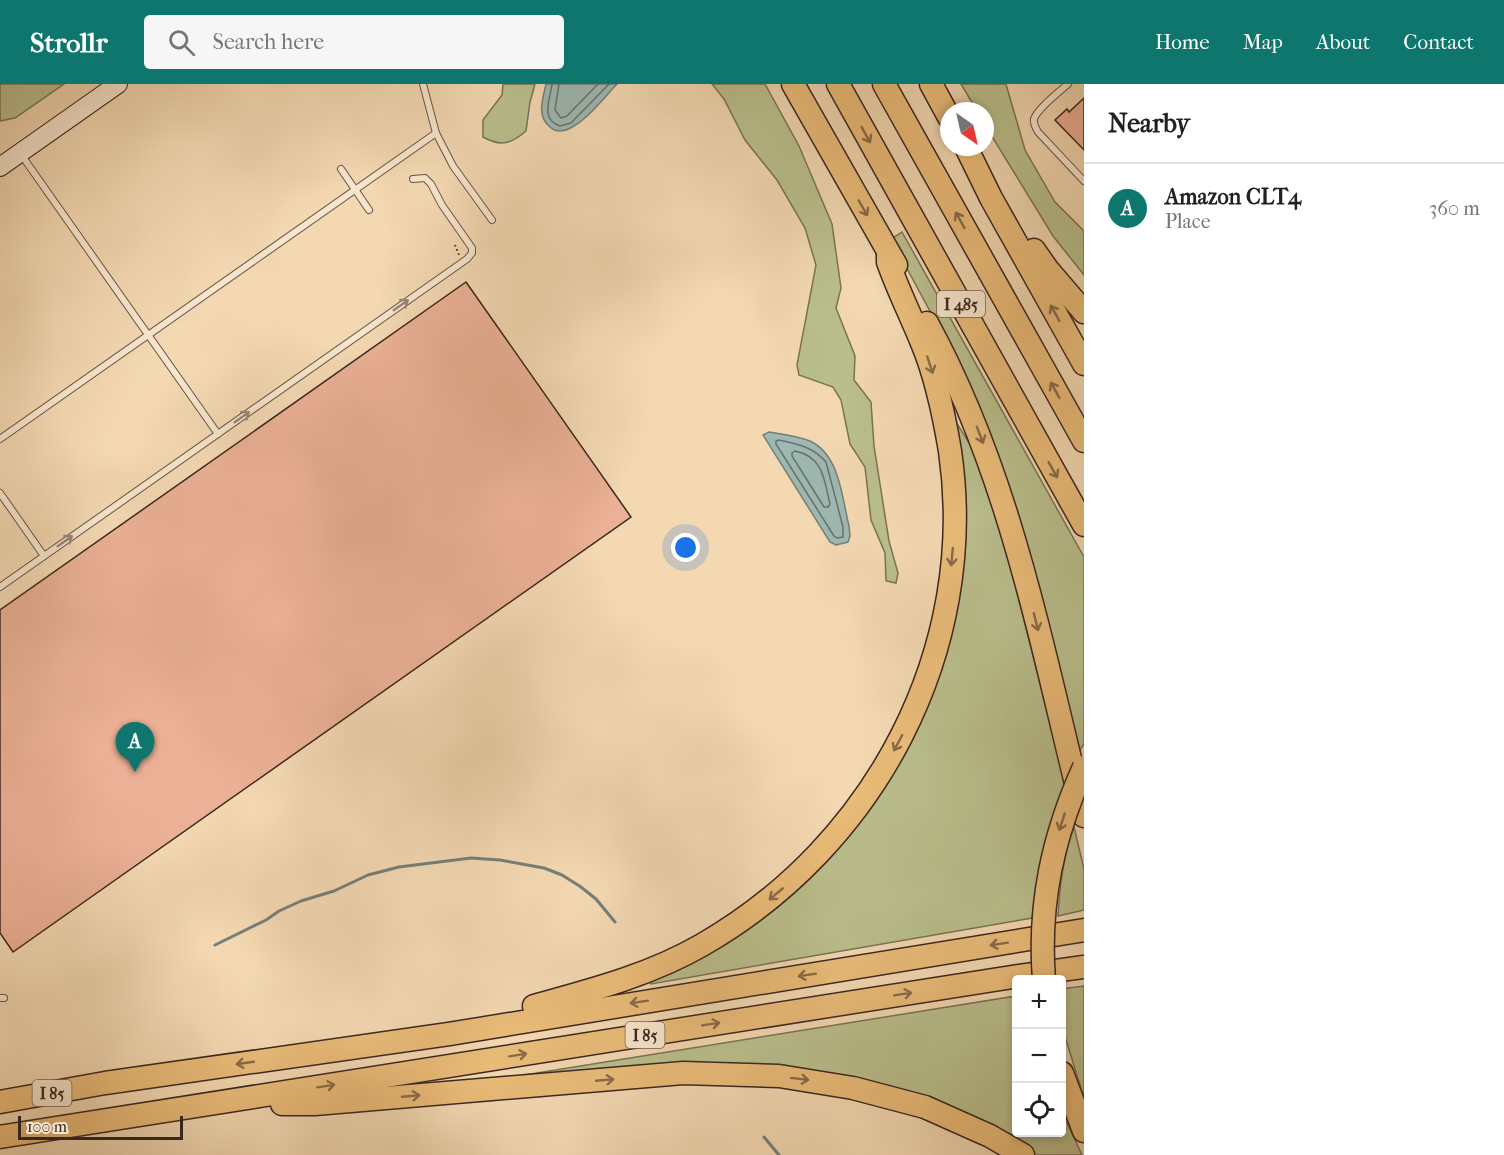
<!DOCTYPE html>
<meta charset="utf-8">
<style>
body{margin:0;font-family:"IM FELL French Canon",serif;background:#f6f6f6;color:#202124}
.controls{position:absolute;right:18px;bottom:18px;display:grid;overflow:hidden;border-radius:6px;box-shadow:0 3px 9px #0003}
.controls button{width:54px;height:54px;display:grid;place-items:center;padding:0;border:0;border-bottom:2px solid #e0e0e0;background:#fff;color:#202124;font:30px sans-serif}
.compass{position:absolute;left:940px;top:18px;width:54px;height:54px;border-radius:50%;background:#fff;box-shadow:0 3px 9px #0003;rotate:146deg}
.scale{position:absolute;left:18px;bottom:15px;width:165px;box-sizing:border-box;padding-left:6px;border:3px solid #3a2720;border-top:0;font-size:16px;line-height:21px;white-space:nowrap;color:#3a2720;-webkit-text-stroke:4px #f7e6cd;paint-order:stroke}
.you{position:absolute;left:686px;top:464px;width:21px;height:21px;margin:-15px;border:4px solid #fff;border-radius:50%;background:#1a73e8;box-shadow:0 0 0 9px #1a73e833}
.badge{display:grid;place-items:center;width:39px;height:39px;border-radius:50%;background:#0f766e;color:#fff;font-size:20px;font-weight:700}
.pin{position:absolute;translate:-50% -50px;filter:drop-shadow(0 2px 3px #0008)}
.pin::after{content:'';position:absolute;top:32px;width:21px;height:18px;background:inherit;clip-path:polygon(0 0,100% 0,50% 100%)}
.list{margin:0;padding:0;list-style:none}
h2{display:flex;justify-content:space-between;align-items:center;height:78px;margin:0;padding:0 24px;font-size:26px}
h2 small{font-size:20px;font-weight:400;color:#757577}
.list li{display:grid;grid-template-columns:39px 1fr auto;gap:18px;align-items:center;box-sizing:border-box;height:90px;padding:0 24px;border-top:2px solid #e0e0e0}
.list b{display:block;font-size:22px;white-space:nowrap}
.list p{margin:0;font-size:20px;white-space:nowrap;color:#757577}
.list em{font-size:20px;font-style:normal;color:#757577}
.icon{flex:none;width:33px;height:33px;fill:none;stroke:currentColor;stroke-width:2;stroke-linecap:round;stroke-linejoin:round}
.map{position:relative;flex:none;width:1084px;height:1071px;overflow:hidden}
header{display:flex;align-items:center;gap:36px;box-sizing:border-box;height:84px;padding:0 30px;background:#0f766e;color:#fff}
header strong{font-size:28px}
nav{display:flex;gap:33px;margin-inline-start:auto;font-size:21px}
.search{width:420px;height:54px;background:#f6f6f6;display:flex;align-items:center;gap:15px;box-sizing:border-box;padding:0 21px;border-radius:6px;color:#757577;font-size:22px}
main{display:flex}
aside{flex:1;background:#fff}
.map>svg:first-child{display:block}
</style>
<header>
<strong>Strollr</strong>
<div class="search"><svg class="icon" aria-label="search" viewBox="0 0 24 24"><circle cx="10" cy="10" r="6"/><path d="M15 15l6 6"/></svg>Search here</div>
<nav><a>Home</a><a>Map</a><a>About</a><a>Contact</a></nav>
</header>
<main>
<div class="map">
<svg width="1084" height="1071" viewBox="0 0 1084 1071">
<rect width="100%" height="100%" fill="#f3d8b2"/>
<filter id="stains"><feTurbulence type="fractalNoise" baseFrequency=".00333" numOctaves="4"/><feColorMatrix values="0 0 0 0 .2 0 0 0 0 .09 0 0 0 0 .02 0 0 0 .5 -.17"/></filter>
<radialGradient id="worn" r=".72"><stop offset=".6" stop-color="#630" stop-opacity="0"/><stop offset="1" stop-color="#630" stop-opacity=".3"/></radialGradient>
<g fill="#babf8d" stroke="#7a7356" stroke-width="1.5">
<polygon points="0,0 64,0 15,34 0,37"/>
<path d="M503,0H535L530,18L526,47C511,60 501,63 483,53V36L502,11Z"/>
<polygon points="712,0 765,0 799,62 832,140 841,204 836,224 855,272 854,296 871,318 874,362 889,457 898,489 896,499 886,497 885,469 871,436 865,383 850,360 841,316 833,303 799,291 797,281 816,181 805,144 777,96 745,56 724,15"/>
<polygon points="961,0 1006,0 1025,66 1055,118 1084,147 1084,191 1053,152 985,41 985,27 977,27"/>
<polygon points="902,148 1084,473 1084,660 1080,666 1021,446 945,255 891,155"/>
<path d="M954,335L973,365L989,409L1010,481L1066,702C1045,742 1038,789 1032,834L651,900L647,893L752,839L799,803L834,766L940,577Z"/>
<path d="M1074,743L1084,785V826L1058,832C1060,801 1063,772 1074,743Z"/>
<polygon points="1084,902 1084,1014 1062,943 1062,905"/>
<polygon points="1016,912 1016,1048 1062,1048 1062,1028 1082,1071 1033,1071 869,1001 512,993"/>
</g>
<g fill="#9db9b3" stroke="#757f78" stroke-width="1.5">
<path d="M546,0H617C604,13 569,61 550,43C536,31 543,15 546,0Z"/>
<path d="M769,348C782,350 798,352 810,357C840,371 842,414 849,442L850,452L848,458L836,461L830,458L763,351Z"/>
</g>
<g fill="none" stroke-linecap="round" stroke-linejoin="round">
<g stroke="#6c706a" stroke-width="1.5">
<path d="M552,0C550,16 540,35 560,42L571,39L609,0"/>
<polyline points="559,0 555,26 561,34 567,32 598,0"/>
<path d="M779,356C798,360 813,363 826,378L843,443V453L837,454L834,452L776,360V357Z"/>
<path d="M795,367C824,373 824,396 830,420L828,423H824L792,372V369Z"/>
</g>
<g stroke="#757f78" stroke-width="3">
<polyline points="215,861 266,836 279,827 301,817 334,807 368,791 399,783 471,774 500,776 544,784 562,791 581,803 596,815 615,838"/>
<polyline points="764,1053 779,1071"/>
</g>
</g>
<g fill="#ebb095" stroke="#3a2720" stroke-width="1.5">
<polygon points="1084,14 1084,66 1055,36 1067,25 1069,28"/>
<polygon points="466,198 631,433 13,868 0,849 0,526"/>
</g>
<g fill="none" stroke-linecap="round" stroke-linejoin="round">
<defs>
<g id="lane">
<polyline points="423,0 436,49 453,82 492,136"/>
<path d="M1068,0C1059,8 1037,25 1034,35C1033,40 1036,44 1038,48L1084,97"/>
<polyline points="20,69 218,350"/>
<polyline points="341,85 369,126"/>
<polyline points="0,355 436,49"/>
<polyline points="0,409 44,472"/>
<polyline points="0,503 467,175 472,169 472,164 442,121 431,100 425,94 413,95"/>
<polyline points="0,914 4,914"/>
</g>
<polyline id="secondary" points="0,83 118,0"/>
<g id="highway">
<polyline points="793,0 896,181"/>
<polyline points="838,0 1084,441"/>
<polyline points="884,0 1084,357"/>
<polyline points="931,0 949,33"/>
<polyline points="966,63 991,114 1084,280"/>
<polyline points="1034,166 1048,186 1084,228"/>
<path d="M927,239C1011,392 1042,565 1084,732"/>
<path d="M534,922C592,906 650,891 702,861C875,762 979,566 950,367C944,331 936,292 922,259C911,232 898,206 888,178V168"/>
<polyline points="1062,989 1084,1047"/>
<polyline points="0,1018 105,999 449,950 1084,846"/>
<polyline points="282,1020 315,1020 683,989 779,992 853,1004 925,1023 990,1052 1023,1071"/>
<polyline points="0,1053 1018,892 1084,883"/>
</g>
</defs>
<use href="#lane" stroke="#685344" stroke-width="8"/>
<use href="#secondary" stroke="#3a2720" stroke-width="20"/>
<use href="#highway" stroke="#3a2720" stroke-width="25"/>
<polyline stroke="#3a2720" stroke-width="2" stroke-dasharray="1.5 3" stroke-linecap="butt" points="455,161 459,171"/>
<use href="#lane" stroke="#f7e6cd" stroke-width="6"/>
<use href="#secondary" stroke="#f7e6cd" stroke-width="18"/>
<use href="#highway" stroke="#eabc79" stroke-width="22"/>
<defs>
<path id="highway-bridge" d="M1044,896C1038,820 1053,752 1084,683"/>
</defs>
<use href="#highway-bridge" stroke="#3a2720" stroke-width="25" stroke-linecap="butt"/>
<use href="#highway-bridge" stroke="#eabc79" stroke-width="22"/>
</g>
<defs><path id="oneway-shaft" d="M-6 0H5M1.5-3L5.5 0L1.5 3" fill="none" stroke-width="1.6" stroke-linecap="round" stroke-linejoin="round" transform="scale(1.5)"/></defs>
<g stroke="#896a48">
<use href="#oneway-shaft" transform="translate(866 51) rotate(61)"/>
<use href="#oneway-shaft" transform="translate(863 124) rotate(60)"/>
<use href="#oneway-shaft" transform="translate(960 136) rotate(-119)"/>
<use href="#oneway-shaft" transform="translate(1055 229) rotate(-119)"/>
<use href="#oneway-shaft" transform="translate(930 281) rotate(72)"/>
<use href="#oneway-shaft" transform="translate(1055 306) rotate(-119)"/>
<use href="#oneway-shaft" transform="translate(980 351) rotate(69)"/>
<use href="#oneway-shaft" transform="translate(1053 386) rotate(61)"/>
<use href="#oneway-shaft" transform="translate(952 473) rotate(95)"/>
<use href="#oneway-shaft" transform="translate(1036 538) rotate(76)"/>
<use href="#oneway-shaft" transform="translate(898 659) rotate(118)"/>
<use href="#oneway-shaft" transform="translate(1062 738) rotate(108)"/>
<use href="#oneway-shaft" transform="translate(776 810) rotate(140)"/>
<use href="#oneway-shaft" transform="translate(999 860) rotate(171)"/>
<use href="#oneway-shaft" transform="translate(807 891) rotate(171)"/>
<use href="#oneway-shaft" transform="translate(903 910) rotate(-9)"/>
<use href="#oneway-shaft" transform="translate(639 918) rotate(171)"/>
<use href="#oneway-shaft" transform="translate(711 940) rotate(-9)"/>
<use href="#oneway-shaft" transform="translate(518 971) rotate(-9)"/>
<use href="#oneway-shaft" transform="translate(245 979) rotate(172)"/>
<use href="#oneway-shaft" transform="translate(800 995) rotate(7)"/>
<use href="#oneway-shaft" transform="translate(605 996) rotate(-5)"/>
<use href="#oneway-shaft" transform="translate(326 1002) rotate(-9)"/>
<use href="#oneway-shaft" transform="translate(411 1012) rotate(-5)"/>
</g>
<g stroke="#988676">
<use href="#oneway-shaft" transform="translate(401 221) rotate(-35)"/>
<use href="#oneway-shaft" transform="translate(242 333) rotate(-35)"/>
<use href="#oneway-shaft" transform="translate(65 457) rotate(-35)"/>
</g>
<g text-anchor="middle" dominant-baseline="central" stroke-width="4.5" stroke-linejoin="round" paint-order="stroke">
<g fill="#f7e6cd" stroke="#736054" stroke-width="1.5">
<rect x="937" y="207" width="48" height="26" rx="4.5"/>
<rect x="625.5" y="938" width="39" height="26" rx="4.5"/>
<rect x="32.5" y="996" width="39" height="26" rx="4.5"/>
</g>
<g font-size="16" font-weight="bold" fill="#3a2720">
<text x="961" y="220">I 485</text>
<text x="645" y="951">I 85</text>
<text x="52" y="1009">I 85</text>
</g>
</g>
<rect width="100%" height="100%" filter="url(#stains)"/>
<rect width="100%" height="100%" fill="url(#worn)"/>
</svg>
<div class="controls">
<button>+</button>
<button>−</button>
<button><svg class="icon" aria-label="locate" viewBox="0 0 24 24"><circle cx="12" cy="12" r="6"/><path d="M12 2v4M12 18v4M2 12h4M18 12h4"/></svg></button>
</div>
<svg class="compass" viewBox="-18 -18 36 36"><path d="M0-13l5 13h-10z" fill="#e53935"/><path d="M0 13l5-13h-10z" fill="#757577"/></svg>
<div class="scale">100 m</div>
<div class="you"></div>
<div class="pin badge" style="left:135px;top:688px">A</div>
</div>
<aside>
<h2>Nearby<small></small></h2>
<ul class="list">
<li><span class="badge">A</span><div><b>Amazon CLT4</b><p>Place</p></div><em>360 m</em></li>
</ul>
</aside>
</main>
